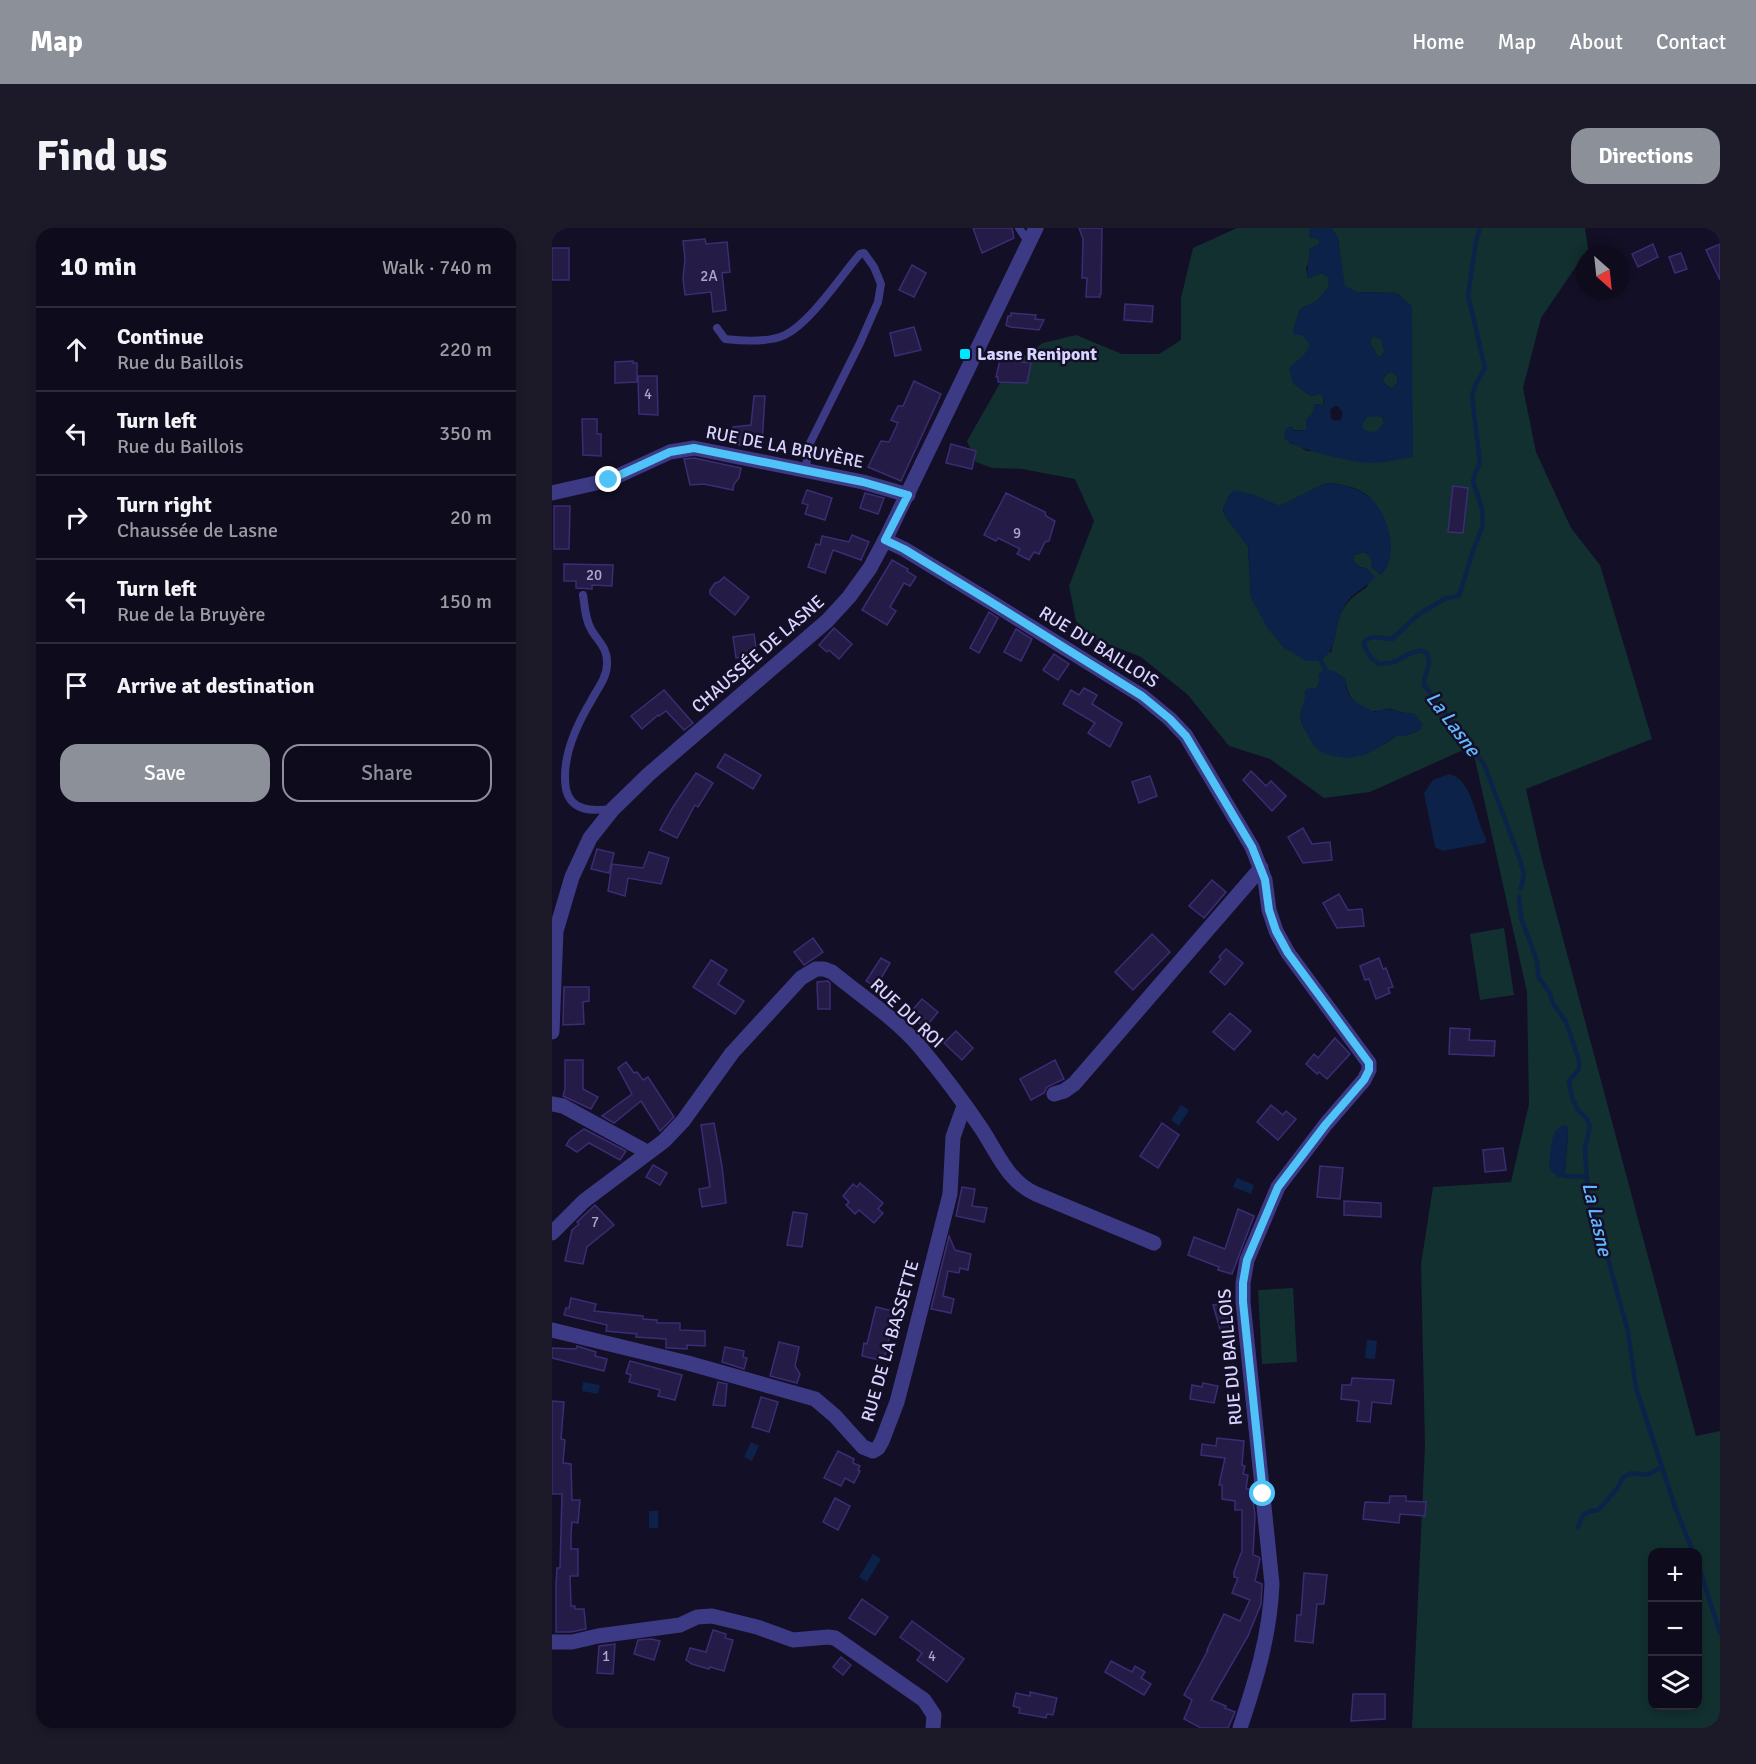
<!DOCTYPE html>
<meta charset="utf-8">
<style>
body{margin:0;font-family:Signika,sans-serif;background:#1c1929;color:#f1f3f6}
.controls{position:absolute;right:18px;bottom:18px;display:grid;overflow:hidden;border-radius:12px;box-shadow:0 3px 9px #0003}
.controls button{width:54px;height:54px;display:grid;place-items:center;padding:0;border:0;border-bottom:2px solid #2e2b3b;background:#0e0b1c;color:#f1f3f6;font:30px sans-serif}
.compass{position:absolute;left:1024px;top:18px;width:54px;height:54px;border-radius:50%;background:#0e0b1c;box-shadow:0 3px 9px #0003;rotate:153deg}
.stop{position:absolute;width:18px;height:18px;margin:-14px;border:4px solid #4fc3f7;border-radius:50%;background:#fff}
.stop.end{background:#4fc3f7;border-color:#fff;box-shadow:0 2px 6px #0008}
.list{margin:0;padding:0;list-style:none}
h2{display:flex;justify-content:space-between;align-items:center;height:78px;margin:0;padding:0 24px;font-size:26px}
h2 small{font-size:20px;font-weight:400;color:#9b9ba3}
.list li{display:grid;grid-template-columns:39px 1fr auto;gap:18px;align-items:center;box-sizing:border-box;height:84px;padding:0 24px;border-top:2px solid #2e2b3b}
.list b{display:block;font-size:22px;white-space:nowrap}
.list p{margin:0;font-size:20px;white-space:nowrap;color:#9b9ba3}
.list em{font-size:20px;font-style:normal;color:#9b9ba3}
.actions{display:flex;gap:12px;padding:18px 24px}
.actions a{flex:1;padding:14px 0;border:2px solid #8c9099;border-radius:18px;text-align:center;font-size:21px;color:#8c9099}
.actions .main{background:#8c9099;color:#fff}
.icon{flex:none;width:33px;height:33px;fill:none;stroke:currentColor;stroke-width:2;stroke-linecap:round;stroke-linejoin:round}
.map{position:relative;flex:none;width:1168px;height:1500px;overflow:hidden;border-radius:18px}
header{display:flex;align-items:center;gap:36px;box-sizing:border-box;height:84px;padding:0 30px;background:#8c9099;color:#fff}
header strong{font-size:28px}
nav{display:flex;gap:33px;margin-inline-start:auto;font-size:21px}
.intro{display:flex;align-items:center;justify-content:space-between;box-sizing:border-box;height:144px;padding:0 36px}
h1{margin:0;font-size:42px}
.button{padding:15px 27px;border-radius:18px;background:#8c9099;color:#fff;font-size:21px;font-weight:700}
main{display:flex;gap:36px;padding:0 36px}
aside{flex:1;background:#0e0b1c;border-radius:18px;box-shadow:0 3px 9px #0003}
.map>svg:first-child{display:block}
</style>
<header>
<strong>Map</strong>
<nav><a>Home</a><a>Map</a><a>About</a><a>Contact</a></nav>
</header>
<div class="intro"><h1>Find us</h1><a class="button">Directions</a></div>
<main>
<aside>
<h2>10 min<small>Walk · 740 m</small></h2>
<ul class="list">
<li><svg class="icon" aria-label="ahead" viewBox="0 0 24 24"><path d="M12 20V5M6 11l6-6 6 6"/></svg><div><b>Continue</b><p>Rue du Baillois</p></div><em>220 m</em></li>
<li><svg class="icon" aria-label="left" viewBox="0 0 24 24"><path d="M17 20v-9H6M10 6l-5 5 5 5"/></svg><div><b>Turn left</b><p>Rue du Baillois</p></div><em>350 m</em></li>
<li><svg class="icon" aria-label="right" viewBox="0 0 24 24"><path d="M7 20v-9h11M14 6l5 5-5 5"/></svg><div><b>Turn right</b><p>Chaussée de Lasne</p></div><em>20 m</em></li>
<li><svg class="icon" aria-label="left" viewBox="0 0 24 24"><path d="M17 20v-9H6M10 6l-5 5 5 5"/></svg><div><b>Turn left</b><p>Rue de la Bruyère</p></div><em>150 m</em></li>
<li><svg class="icon" aria-label="arrive" viewBox="0 0 24 24"><path d="M6 21V4h12l-3 4 3 4H6"/></svg><div><b>Arrive at destination</b></div></li>
</ul>
<div class="actions"><a class="main">Save</a><a>Share</a></div>
</aside>
<div class="map">
<svg width="1168" height="1500" viewBox="0 0 1168 1500">
<rect width="100%" height="100%" fill="#130f26"/>
<g fill="#12302f" fill-rule="evenodd">
<path d="M685,0H757V9L767,11L768,17L758,21L757,33L754,40L756,50L770,45L776,49L777,59L765,73L748,81L741,103L750,107L759,116L753,126L741,155L759,168L768,165L772,170L771,177L764,176L754,202H741L737,215L745,217L755,223L860,229V79L845,65L804,64L792,58L786,10L779,0H1033L1036,21L989,90L971,160L984,224L1019,300L1048,337L1100,511L974,561L990,632L1144,1208L1168,1203V1500H860L873,1218L869,1036L881,959L959,954L977,876L975,764L920,518L818,564L772,570L718,531L677,518L636,467L589,429L543,411L524,393L517,358L542,293L523,251L470,241L440,240L424,234L415,213L459,136L491,115L524,107L570,126H607L629,112V70L641,20ZM774,255C817,258 826,272 838,311L820,333L817,327L812,324L802,327L801,332C805,338 808,340 815,340L818,345L815,359C783,379 788,391 779,425L699,370L696,318L673,288L671,281L678,266C697,263 710,273 728,278ZM782,443L794,452C793,468 809,484 825,483C830,483 834,480 839,481C847,483 853,486 862,486L870,496L868,502L854,508H844L833,516L763,519L750,496L748,487L752,476L755,461L764,460L768,453ZM1004,903L1016,905L1013,943L997,937C1000,925 999,914 1004,903ZM1100,1324H1146V1478H1100Z"/>
<polygon points="824,108 830,112 833,123 827,130 818,115 820,109"/>
<polygon points="840,144 845,148 845,155 840,161 830,154 834,146"/>
<polygon points="823,187 830,189 832,195 825,204 816,204 811,201 811,194 815,189"/>
<polygon points="952,700 962,767 928,772 918,706"/>
<polygon points="741,1060 745,1134 710,1136 706,1062"/>
</g>
<g fill="#0c2248" fill-rule="evenodd">
<path d="M757,0H779L786,10L793,58L804,64L845,65L860,79L861,229C848,231 835,234 823,235C806,236 743,222 732,210L733,202L739,198L741,199L742,203L754,202V191L761,185L762,176L771,177C774,172 772,169 768,166L759,168L741,155L737,140L753,126L758,117L750,107H743L741,103L748,81L765,73L777,59L776,49L770,45L756,50C754,40 757,31 758,20L768,16L766,11L757,9ZM824,109L830,112V120L833,123L827,130L818,115L820,109ZM840,144L845,148V155L839,161L830,153L834,146ZM783,178H787L788,182L791,184L789,192L782,193L779,190L778,182ZM826,188L830,189L832,195L825,203L816,204L811,201V194L815,189Z"/>
<path d="M774,255C790,256 805,259 818,270C837,286 848,328 829,347L820,340C818,333 821,328 812,324L802,327L801,332C805,338 808,341 815,340L823,349C815,359 802,364 795,374C780,395 790,415 769,433H754L741,425L732,420L716,401L699,370L696,318L673,288L671,280L678,266L682,262L700,266L728,278Z"/>
<path d="M773,441L782,443L794,452C792,471 808,477 823,484C836,477 849,486 863,486L870,496L868,502L854,508H844L833,516L813,527L794,530L772,526L763,519L750,496L748,487L754,467L752,464L755,461L764,460L768,453L766,446Z"/>
<path d="M897,546C921,551 923,592 934,610L933,615L891,623L883,619L872,565L881,552Z"/>
<polygon points="629,877 637,882 627,898 619,892"/>
<path d="M1011,897L1016,899C1016,915 1013,932 1013,948L1007,950L998,942L997,937C1000,925 997,902 1011,897Z"/>
<polygon points="685,950 702,957 699,966 681,959"/>
<polygon points="815,1112 825,1113 823,1131 813,1130"/>
<polygon points="31,1154 48,1157 46,1166 30,1163"/>
<polygon points="199,1214 207,1218 200,1233 192,1229"/>
<rect x="97" y="1283" width="9" height="17"/>
<polygon points="321,1326 329,1331 315,1354 307,1349"/>
</g>
<g fill="none" stroke-linecap="round" stroke-linejoin="round">
<g stroke="#0c2248" stroke-width="4.5">
<path d="M928,0L924,13L916,67L933,140L924,156L920,168L928,236L923,245L921,254L930,280L931,297L921,323L907,368L894,370L867,386L840,411L821,409L813,412L812,418L819,430L827,436C831,435 837,436 841,434C850,431 875,411 877,433C877,442 871,448 872,457L932,536L966,626L972,646L969,661"/>
<polyline points="769,433 773,441"/>
<polyline points="967,669 969,690 984,730 987,750 998,765 1000,774 1014,794 1027,832 1027,841 1017,853 1020,870 1026,882 1034,890 1038,898 1033,920 1036,970 1050,1009 1076,1104 1084,1160 1123,1279 1141,1324"/>
<polyline points="1013,948 1034,949"/>
<polyline points="1026,1299 1031,1287 1039,1283 1046,1282 1065,1261 1071,1249 1080,1245 1095,1247 1110,1239"/>
<polyline points="1146,1336 1168,1405"/>
</g>
</g>
<g fill="#241b47" stroke="#3b2d73" stroke-width="1.5">
<polygon points="421,0 460,0 462,10 430,25"/>
<polygon points="527,0 550,0 549,66 548,66 548,69 534,69 535,50 530,50 531,11"/>
<polygon points="153,11 154,16 175,14 178,44 170,45 174,82 161,84 159,64 133,67 131,50 133,31 131,13"/>
<polygon points="1101,16 1106,29 1086,39 1080,26"/>
<polygon points="1168,16 1168,52 1154,22"/>
<rect x="0" y="20" width="17" height="32"/>
<polygon points="1129,25 1135,41 1123,45 1117,29"/>
<polygon points="360,37 374,45 362,69 347,62"/>
<polygon points="573,76 601,78 600,94 572,92"/>
<polygon points="459,85 484,87 483,91 492,92 487,102 458,99 454,97 456,88 459,88"/>
<polygon points="362,99 369,122 343,128 338,105"/>
<polygon points="448,132 479,135 475,155 446,154 446,149 444,149"/>
<polygon points="81,133 81,135 85,135 85,154 63,155 63,134"/>
<polygon points="86,148 105,148 106,187 87,186"/>
<polygon points="362,153 389,166 349,253 316,239 329,213 337,214 346,195 339,192 346,178 351,178"/>
<polygon points="202,168 213,168 210,216 187,217 187,211 181,211 181,199 199,197"/>
<polygon points="30,191 45,191 45,206 49,206 49,228 31,227"/>
<polygon points="399,216 424,223 420,241 394,235"/>
<polygon points="142,230 189,240 187,250 182,256 181,262 152,256 138,257 132,231"/>
<polygon points="901,258 916,260 911,305 896,304"/>
<polygon points="255,262 280,270 273,292 253,286 256,277 250,275"/>
<polygon points="313,265 332,270 326,286 308,280"/>
<polygon points="454,265 493,284 494,288 503,293 497,313 493,314 487,326 482,324 477,332 465,326 468,321 446,310 444,313 432,307"/>
<polygon points="2,278 18,278 17,321 2,321"/>
<polygon points="300,307 317,314 309,332 281,322 273,345 256,339 264,316 268,317 270,308 297,314"/>
<polygon points="340,332 356,341 355,343 364,349 358,358 352,355 338,379 344,383 335,397 310,382"/>
<polygon points="12,336 61,337 60,358 40,357 40,361 24,360 24,353 12,353"/>
<polygon points="172,349 197,369 183,387 158,366 158,362 163,355 167,354"/>
<polygon points="437,384 446,390 427,425 418,420"/>
<polygon points="282,400 300,416 287,431 277,422 275,424 267,417"/>
<polygon points="464,401 480,411 469,433 452,424"/>
<polygon points="202,406 205,427 184,430 181,409"/>
<polygon points="502,426 517,436 506,452 491,442"/>
<polygon points="532,460 545,467 540,476 570,495 558,519 536,505 543,495 511,476 519,462 527,467"/>
<polygon points="112,462 141,495 132,502 114,483 107,488 106,487 90,501 79,488"/>
<polygon points="173,526 209,547 201,561 165,539"/>
<polygon points="699,543 714,558 719,553 734,568 720,583 691,552"/>
<polygon points="144,545 161,555 146,579 143,577 125,610 108,602 121,579"/>
<polygon points="598,548 605,568 587,575 580,554"/>
<polygon points="751,600 760,616 778,614 780,632 751,635 736,609"/>
<polygon points="45,621 62,625 57,645 39,641"/>
<polygon points="97,624 117,630 109,656 76,650 73,668 56,663 60,636 91,640"/>
<polygon points="660,652 674,664 652,690 637,678"/>
<polygon points="787,666 796,682 810,681 812,698 785,700 771,675"/>
<polygon points="600,706 618,724 581,762 563,744"/>
<polygon points="261,710 271,724 252,737 242,724"/>
<polygon points="674,721 691,735 673,757 658,744 669,731 667,729"/>
<polygon points="329,730 338,735 324,759 314,753"/>
<polygon points="827,730 831,741 834,740 841,759 836,760 838,765 824,771 817,751 813,752 808,738"/>
<polygon points="159,732 175,742 166,756 192,773 183,786 141,759"/>
<polygon points="276,753 278,755 278,781 266,781 265,754"/>
<polygon points="12,759 37,759 37,773 31,774 32,796 11,797"/>
<polygon points="370,771 386,784 373,800 357,786"/>
<polygon points="678,785 699,803 682,822 661,804"/>
<polygon points="898,800 918,801 917,812 943,813 942,828 897,826"/>
<polygon points="404,803 421,820 410,832 392,815"/>
<polygon points="783,810 798,826 775,851 767,844 765,846 754,836 762,826 766,830"/>
<polygon points="13,832 31,832 31,861 46,869 39,881 11,868 13,861"/>
<polygon points="503,832 512,851 495,859 492,865 479,872 468,851"/>
<polygon points="74,834 82,845 85,844 91,852 96,849 122,889 108,903 89,873 62,895 50,888 80,866 66,840"/>
<polygon points="719,877 731,887 734,883 744,891 726,912 705,894"/>
<polygon points="162,895 170,938 174,975 150,979 147,961 158,959 149,897"/>
<polygon points="610,895 627,907 606,940 588,928"/>
<polygon points="32,901 74,923 68,932 37,915 25,924 14,917 18,911"/>
<polygon points="951,920 954,942 933,944 931,922"/>
<polygon points="101,937 115,945 108,957 94,949"/>
<polygon points="768,938 791,940 788,971 765,969"/>
<polygon points="308,955 331,975 326,981 331,985 322,995 307,982 303,986 294,977 297,974 291,968 301,956 305,959"/>
<polygon points="410,959 423,961 420,978 435,980 432,994 404,988"/>
<polygon points="792,973 829,975 829,989 792,987"/>
<polygon points="43,977 62,997 35,1019 31,1036 13,1033 20,1002 27,996 25,994"/>
<polygon points="686,981 702,988 680,1046 666,1042 667,1039 636,1027 642,1009 673,1021"/>
<polygon points="241,984 255,986 250,1019 235,1017"/>
<polygon points="397,1008 403,1022 419,1026 416,1042 408,1040 407,1045 396,1043 391,1068 402,1071 399,1085 379,1081"/>
<polygon points="19,1070 44,1076 42,1083 91,1088 91,1091 105,1092 105,1095 128,1095 128,1102 153,1103 153,1118 135,1117 135,1121 117,1120 114,1120 114,1111 84,1109 85,1106 54,1103 55,1097 12,1087 14,1080 17,1080"/>
<polygon points="674,1074 682,1104 670,1108 661,1077"/>
<polygon points="324,1079 341,1083 339,1092 341,1093 332,1133 310,1128 312,1115 315,1116"/>
<polygon points="227,1114 247,1119 243,1138 248,1146 245,1155 218,1148"/>
<polygon points="25,1118 44,1124 43,1128 55,1131 52,1143 0,1130 0,1120 24,1121"/>
<polygon points="173,1119 192,1123 191,1129 195,1130 192,1141 170,1134"/>
<polygon points="78,1133 130,1147 123,1172 106,1168 108,1162 77,1154 79,1147 74,1145"/>
<polygon points="800,1150 842,1152 839,1176 820,1174 818,1194 805,1193 807,1173 789,1171 790,1157 799,1157"/>
<polygon points="166,1154 175,1156 173,1178 161,1177"/>
<polygon points="651,1155 666,1158 662,1175 638,1171 640,1157 650,1159"/>
<polygon points="209,1169 226,1174 217,1204 200,1199"/>
<polygon points="0,1173 12,1174 9,1211 13,1212 11,1235 19,1236 20,1272 28,1272 26,1295 20,1294 19,1306 19,1321 26,1321 26,1348 18,1348 19,1378 23,1378 23,1381 32,1381 34,1401 19,1404 4,1404 4,1356 5,1340 8,1340 10,1266 0,1266"/>
<polygon points="665,1210 692,1213 690,1237 693,1238 691,1246 696,1247 694,1261 700,1261 703,1288 701,1327 707,1329 708,1331 703,1353 710,1356 709,1376 696,1408 659,1472 674,1478 673,1480 683,1484 676,1500 649,1500 632,1491 640,1472 632,1467 656,1422 655,1422 672,1386 688,1393 698,1372 680,1365 686,1350 682,1349 682,1344 690,1323 690,1282 683,1282 683,1273 670,1271 670,1257 667,1257 673,1230 649,1227 650,1216 664,1218"/>
<polygon points="286,1223 302,1231 301,1235 308,1238 306,1242 308,1243 302,1255 293,1250 289,1258 272,1250"/>
<polygon points="838,1268 854,1268 854,1273 874,1274 873,1288 848,1286 847,1295 811,1291 813,1274 837,1275"/>
<polygon points="283,1270 298,1278 286,1302 271,1294"/>
<polygon points="752,1345 775,1347 772,1376 765,1376 761,1415 743,1413 745,1387 749,1387"/>
<polygon points="310,1371 336,1389 323,1407 297,1390"/>
<polygon points="360,1393 412,1431 395,1454 365,1432 370,1425 348,1409"/>
<polygon points="161,1402 174,1406 173,1410 181,1412 172,1443 158,1439 157,1441 140,1436 134,1432 138,1420 154,1424"/>
<polygon points="100,1411 108,1413 102,1432 82,1426 86,1412"/>
<polygon points="63,1416 61,1446 45,1445 47,1418"/>
<polygon points="289,1429 299,1437 291,1447 281,1439"/>
<polygon points="559,1433 580,1444 583,1438 593,1444 589,1450 599,1456 592,1467 553,1444"/>
<polygon points="478,1464 505,1470 501,1487 495,1486 494,1490 467,1485 468,1480 461,1478 464,1465 478,1468"/>
<polygon points="801,1466 833,1466 833,1491 799,1493"/>
</g>
<g fill="none" stroke-linecap="round" stroke-linejoin="round">
<g stroke="#3d3a85" stroke-width="8">
<polyline points="467,0 477,15"/>
<path d="M165,100L173,111C191,113 216,115 233,107C259,94 288,49 308,26L312,25L322,39L329,56L326,74L308,115L256,219L254,242"/>
<path d="M31,367C33,379 33,392 40,403C47,414 56,421 55,436C55,450 45,461 39,473C24,498 9,532 14,561C19,584 41,583 59,581"/>
</g>
<g stroke="#3d3a85" stroke-width="15">
<polyline points="0,265 57,252 118,224 142,220 311,254 356,267"/>
<path d="M333,312L352,321L439,374L590,468L618,491L634,508L700,619L713,652L717,682L724,703L736,725L817,835V842L812,852L774,896L726,959L695,1032L691,1055V1074L720,1356C718,1407 704,1452 688,1500"/>
<polyline points="502,866 512,863 522,856 709,640"/>
<polyline points="0,876 11,878 95,924"/>
<path d="M0,1005L32,973L112,913L131,893L180,825L249,750L264,741H272L280,744C309,768 343,790 368,819C389,844 410,872 429,900C445,924 456,954 484,966L602,1015"/>
<polyline points="0,1102 136,1135 263,1171 283,1188 311,1219 321,1223 326,1220 330,1213 345,1174 356,1132 398,966 401,909 412,878"/>
<polyline points="0,1414 20,1414 46,1408 128,1397 145,1389 160,1388 205,1399 241,1412 276,1409 283,1410 372,1472 382,1487 381,1500"/>
</g>
<polyline stroke="#3d3a85" stroke-width="15" points="0,804 4,703 20,649 38,610 61,581 97,546 275,393 297,369 318,340 334,310 484,0"/>
</g>
<g fill="none" stroke-linecap="round" stroke-linejoin="round">
<polyline stroke="#4fc3f7" stroke-width="8" points="57,252 118,224 142,220 311,254 356,267 333,312 352,321 439,374 590,468 618,491 634,508 700,619 713,652 717,682 724,703 736,725 817,835 817,842 812,852 774,896 726,959 695,1032 691,1055 691,1074 711,1266"/>
</g>
<rect fill="#00e5ff" stroke="#130f26" stroke-width="2" x="407" y="120" width="12" height="12" rx="3"/>
<g text-anchor="middle" dominant-baseline="central" stroke-width="5" stroke-linejoin="round" paint-order="stroke">
<g font-size="15" fill="#aca6d1">
<text x="157" y="48">2A</text>
<text x="96" y="166">4</text>
<text x="465" y="305">9</text>
<text x="42" y="347">20</text>
<text x="43" y="994">7</text>
<text x="54" y="1428">1</text>
<text x="380" y="1428">4</text>
</g>
<g font-size="18" font-weight="bold" fill="#d9d4ff" stroke="#130f26" text-anchor="start">
<text x="425" y="126">Lasne Renipont</text>
</g>
<g font-size="18" fill="#d9d4ff" stroke="#130f26">
<text transform="translate(233 219) rotate(11)">RUE DE LA BRUYÈRE</text>
<text transform="translate(547 419) rotate(32)">RUE DU BAILLOIS</text>
<text transform="translate(206 426) rotate(-41)">CHAUSSÉE DE LASNE</text>
<text transform="translate(355 785) rotate(43)">RUE DU ROI</text>
<text transform="translate(338 1113) rotate(-74)">RUE DE LA BASSETTE</text>
<text transform="translate(678 1129) rotate(-95)">RUE DU BAILLOIS</text>
</g>
<g font-size="20" font-style="italic" fill="#62b6ff" stroke="#130f26">
<text transform="translate(901 496) rotate(53)">La Lasne</text>
<text transform="translate(1045 991) rotate(77)">La Lasne</text>
</g>
</g>
</svg>
<div class="controls">
<button>+</button>
<button>−</button>
<button><svg class="icon" aria-label="layers" viewBox="0 0 24 24"><path d="M12 4l9 5-9 5-9-5zM3 14l9 5 9-5"/></svg></button>
</div>
<svg class="compass" viewBox="-18 -18 36 36"><path d="M0-13l5 13h-10z" fill="#e53935"/><path d="M0 13l5-13h-10z" fill="#9b9ba3"/></svg>
<div class="stop" style="left:711px;top:1266px"></div>
<div class="stop end" style="left:57px;top:252px"></div>
</div>
</main>
